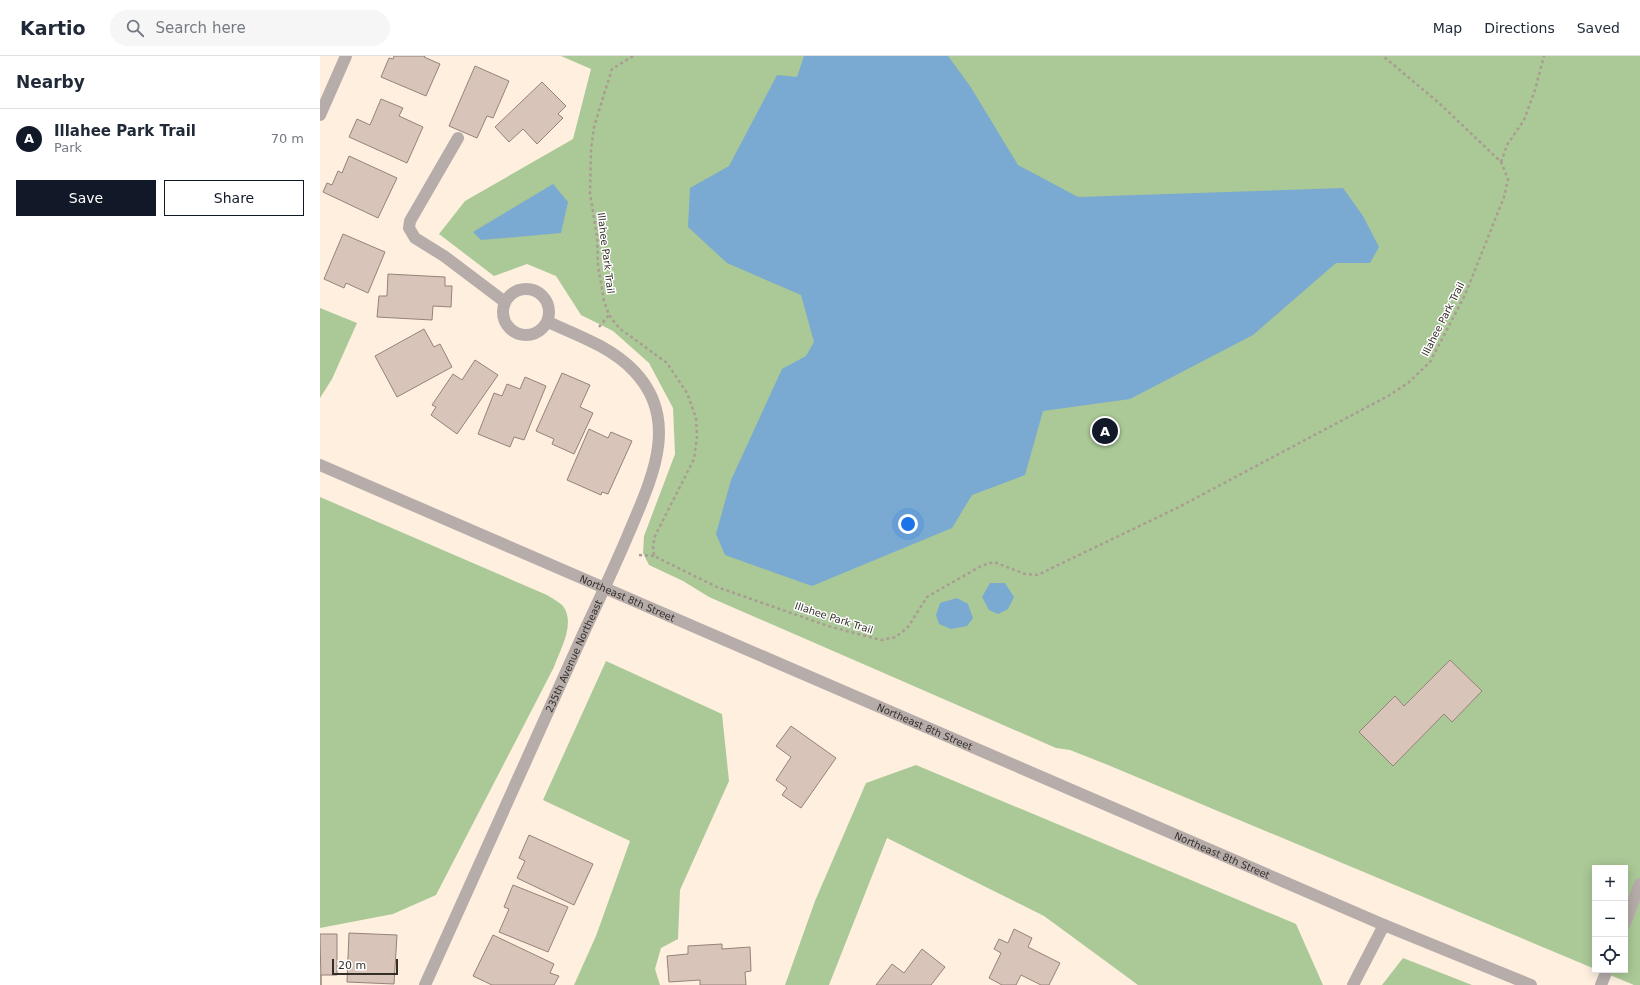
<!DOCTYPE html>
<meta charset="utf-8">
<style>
body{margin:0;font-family:"DejaVu Sans",sans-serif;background:#f6f6f7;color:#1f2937}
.controls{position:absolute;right:12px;bottom:12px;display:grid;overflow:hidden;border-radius:0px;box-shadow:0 2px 10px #0003}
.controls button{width:36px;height:36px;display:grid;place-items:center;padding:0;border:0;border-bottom:1px solid #e0e1e3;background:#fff;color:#1f2937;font:20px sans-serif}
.scale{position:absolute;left:12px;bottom:10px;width:66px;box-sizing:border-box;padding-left:4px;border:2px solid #342e28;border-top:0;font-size:11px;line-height:14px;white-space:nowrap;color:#342e28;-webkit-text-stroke:3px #fff;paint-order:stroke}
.you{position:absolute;left:588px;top:468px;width:14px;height:14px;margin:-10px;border:3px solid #fff;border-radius:50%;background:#1a73e8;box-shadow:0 0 0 6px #1a73e833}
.badge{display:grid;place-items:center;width:26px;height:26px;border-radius:50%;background:#111827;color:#fff;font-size:13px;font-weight:700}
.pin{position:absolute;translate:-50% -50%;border:2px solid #fff;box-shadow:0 1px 4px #0006}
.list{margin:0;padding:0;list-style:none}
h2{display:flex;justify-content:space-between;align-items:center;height:52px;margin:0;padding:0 16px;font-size:17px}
h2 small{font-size:13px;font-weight:400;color:#747a83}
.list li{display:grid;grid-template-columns:26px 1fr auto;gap:12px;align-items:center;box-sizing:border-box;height:60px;padding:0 16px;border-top:1px solid #e0e1e3}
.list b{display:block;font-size:15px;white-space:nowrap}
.list p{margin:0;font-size:13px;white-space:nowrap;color:#747a83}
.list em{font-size:13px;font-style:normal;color:#747a83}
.actions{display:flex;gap:8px;padding:12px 16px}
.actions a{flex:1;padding:9px 0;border:1px solid #111827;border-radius:0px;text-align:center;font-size:14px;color:#111827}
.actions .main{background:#111827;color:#fff}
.icon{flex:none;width:22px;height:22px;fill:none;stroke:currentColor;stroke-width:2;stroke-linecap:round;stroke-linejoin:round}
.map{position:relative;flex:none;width:1320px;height:929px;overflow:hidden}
header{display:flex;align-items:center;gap:24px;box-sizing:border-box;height:56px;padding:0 20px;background:#fff;border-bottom:1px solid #e0e1e3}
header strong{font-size:19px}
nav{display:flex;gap:22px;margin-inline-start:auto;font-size:14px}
.search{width:280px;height:36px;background:#f6f6f7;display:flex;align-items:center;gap:10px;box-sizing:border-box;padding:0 14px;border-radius:22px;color:#747a83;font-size:15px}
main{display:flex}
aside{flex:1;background:#fff}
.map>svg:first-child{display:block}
</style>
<header>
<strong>Kartio</strong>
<div class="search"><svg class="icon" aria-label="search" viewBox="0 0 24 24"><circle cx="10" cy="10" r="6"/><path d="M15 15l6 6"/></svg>Search here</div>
<nav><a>Map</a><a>Directions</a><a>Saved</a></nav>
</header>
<main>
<aside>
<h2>Nearby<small></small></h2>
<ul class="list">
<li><span class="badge">A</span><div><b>Illahee Park Trail</b><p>Park</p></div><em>70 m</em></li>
</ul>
<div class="actions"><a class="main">Save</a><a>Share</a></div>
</aside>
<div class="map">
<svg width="1320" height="929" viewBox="0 0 1320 929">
<rect width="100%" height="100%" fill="#feefdf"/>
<g fill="#abc997">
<polygon points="241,0 1320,0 1320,929 1314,929 1278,914 1305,914 1305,812 1275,812 1275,913 788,709 750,694 736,692 389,541 363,525 329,509 323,497 324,480 355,398 353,352 329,307 293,275 261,259 236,220 207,208 174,220 119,178 145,145 253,83 271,13"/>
<polygon points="0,252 37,267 12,323 0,342"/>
<path d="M0,441L227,539C232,542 239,546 243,550C256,568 240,593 234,611L116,839L73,858L0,872Z"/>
<polygon points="286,605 402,658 409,725 360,834 358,883 341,892 335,913 340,929 254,929 276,880 310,785 223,744"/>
<polygon points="596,709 976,868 1003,929 818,929 724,860 567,782 509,929 465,929 495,845 546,727"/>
<polygon points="1083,902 1152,929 1062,929"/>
</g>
<g fill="#7aa9d1">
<polygon points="484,0 628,0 650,30 698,109 758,141 1023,132 1043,160 1059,191 1050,207 1016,207 933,279 810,343 723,355 705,419 652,439 632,472 492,530 405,499 396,478 411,424 462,313 486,300 494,286 481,239 407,207 368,171 370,132 409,110 457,19 477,21"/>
<polygon points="233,128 248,146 241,177 161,184 153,176"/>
<polygon points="670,527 685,527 694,541 688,553 678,558 669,554 662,541"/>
<polygon points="637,542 648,548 653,562 647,570 631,573 619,568 616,559 620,547"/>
</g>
<g fill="#d9c4ba" stroke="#958279">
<polygon points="74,0 105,0 104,1 120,8 106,40 61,21 69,2 73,3"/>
<polygon points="155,10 189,25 173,62 167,60 157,82 129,70"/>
<polygon points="222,26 246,50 238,58 243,62 217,88 203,73 189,86 175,71"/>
<polygon points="61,43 83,52 79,60 103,71 87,107 29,81 37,63 50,69"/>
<polygon points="29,100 77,122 58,162 3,136 7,127 12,129 18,115 22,117"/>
<polygon points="23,178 65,196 48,237 26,227 24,232 4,223"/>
<polygon points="68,218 125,221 125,230 132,230 131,251 113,250 112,264 57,261 59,240 67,240"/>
<polygon points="104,273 114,291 120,288 132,311 77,341 55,300"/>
<polygon points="155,304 178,319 137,378 111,359 116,351 112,349 133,318 142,324"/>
<polygon points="242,317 270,329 260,351 273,357 254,398 232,388 234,383 216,375"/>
<polygon points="205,321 226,330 204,384 194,381 190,391 158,378 174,337 182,340 187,328 200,333"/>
<polygon points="269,373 288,382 291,376 312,385 288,438 282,436 281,439 247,424"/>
<polygon points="1130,604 1162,635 1132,666 1124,658 1073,710 1039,676 1075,640 1084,650"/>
<polygon points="471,670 516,702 481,752 462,739 467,732 456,724 471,701 456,690"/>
<polygon points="209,779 273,808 254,849 197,822 205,805 199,802"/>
<polygon points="193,829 248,851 228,896 179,876 189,853 184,851"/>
<polygon points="694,873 712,882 708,891 740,907 729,929 721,929 701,919 696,929 682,929 669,922 681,897 674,893 679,883 688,887"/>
<polygon points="29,877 77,879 74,928 27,926"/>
<polygon points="0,878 17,878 17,919 1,919 1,929"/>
<polygon points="173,879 234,908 230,917 239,920 234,929 172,929 153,920"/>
<polygon points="402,888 402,893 430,891 431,915 425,916 426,929 380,929 380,924 349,926 347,900 368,898 368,890"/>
<polygon points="602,893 625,911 611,929 556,929 572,908 584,917"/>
</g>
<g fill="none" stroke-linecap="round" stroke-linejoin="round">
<g stroke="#a99d92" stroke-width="2.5" stroke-dasharray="3 3" stroke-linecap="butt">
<polyline points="313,0 292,13 285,35 274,71 271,94 270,137 277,181 278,210 284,245 289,259 299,272 347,307 367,337 376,362 377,381 374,403 335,480 333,490 334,500 397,531 508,570 561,584 576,581 588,571 607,541 661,510 674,506 705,518 718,519 734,511 857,452 1068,340 1088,327 1110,306 1145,239 1184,141 1188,123 1181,106 1119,47 1063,0"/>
<polyline points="1181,106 1187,89 1204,64 1215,34 1224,0"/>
<polyline points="279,271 289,259"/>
<polyline points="319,499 334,500"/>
</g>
<g stroke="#b6acaa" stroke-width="12">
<polyline points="0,59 26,0"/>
<polyline points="138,82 90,165 89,172 95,182 124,200 185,246"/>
<circle cx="206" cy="256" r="23"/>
<path id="s1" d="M0,409L1064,869L1211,929"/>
<polyline points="1305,867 1320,828"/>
<path id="s2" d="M105,929L264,576C279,544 294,512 308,479C330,426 362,365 314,315C291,291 257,279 228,266"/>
<polyline points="1033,929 1064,869"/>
<polyline points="1281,929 1287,914"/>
</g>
</g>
<g text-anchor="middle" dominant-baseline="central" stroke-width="3" stroke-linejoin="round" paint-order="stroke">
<g font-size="10" fill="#342e28" stroke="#fff">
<text transform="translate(286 197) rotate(83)">Illahee Park Trail</text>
<text transform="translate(1123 263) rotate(-63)">Illahee Park Trail</text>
<text stroke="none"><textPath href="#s1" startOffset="335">Northeast 8th Street</textPath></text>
<text transform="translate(514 562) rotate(18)">Illahee Park Trail</text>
<text stroke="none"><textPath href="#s2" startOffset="361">235th Avenue Northeast</textPath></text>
<text stroke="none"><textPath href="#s1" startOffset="659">Northeast 8th Street</textPath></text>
<text stroke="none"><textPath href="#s1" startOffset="983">Northeast 8th Street</textPath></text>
</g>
</g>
</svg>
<div class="controls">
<button>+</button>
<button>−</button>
<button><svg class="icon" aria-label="locate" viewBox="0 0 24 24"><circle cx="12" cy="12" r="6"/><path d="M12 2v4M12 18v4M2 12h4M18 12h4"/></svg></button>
</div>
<div class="scale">20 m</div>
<div class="you"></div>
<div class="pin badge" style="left:785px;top:375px">A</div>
</div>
</main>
